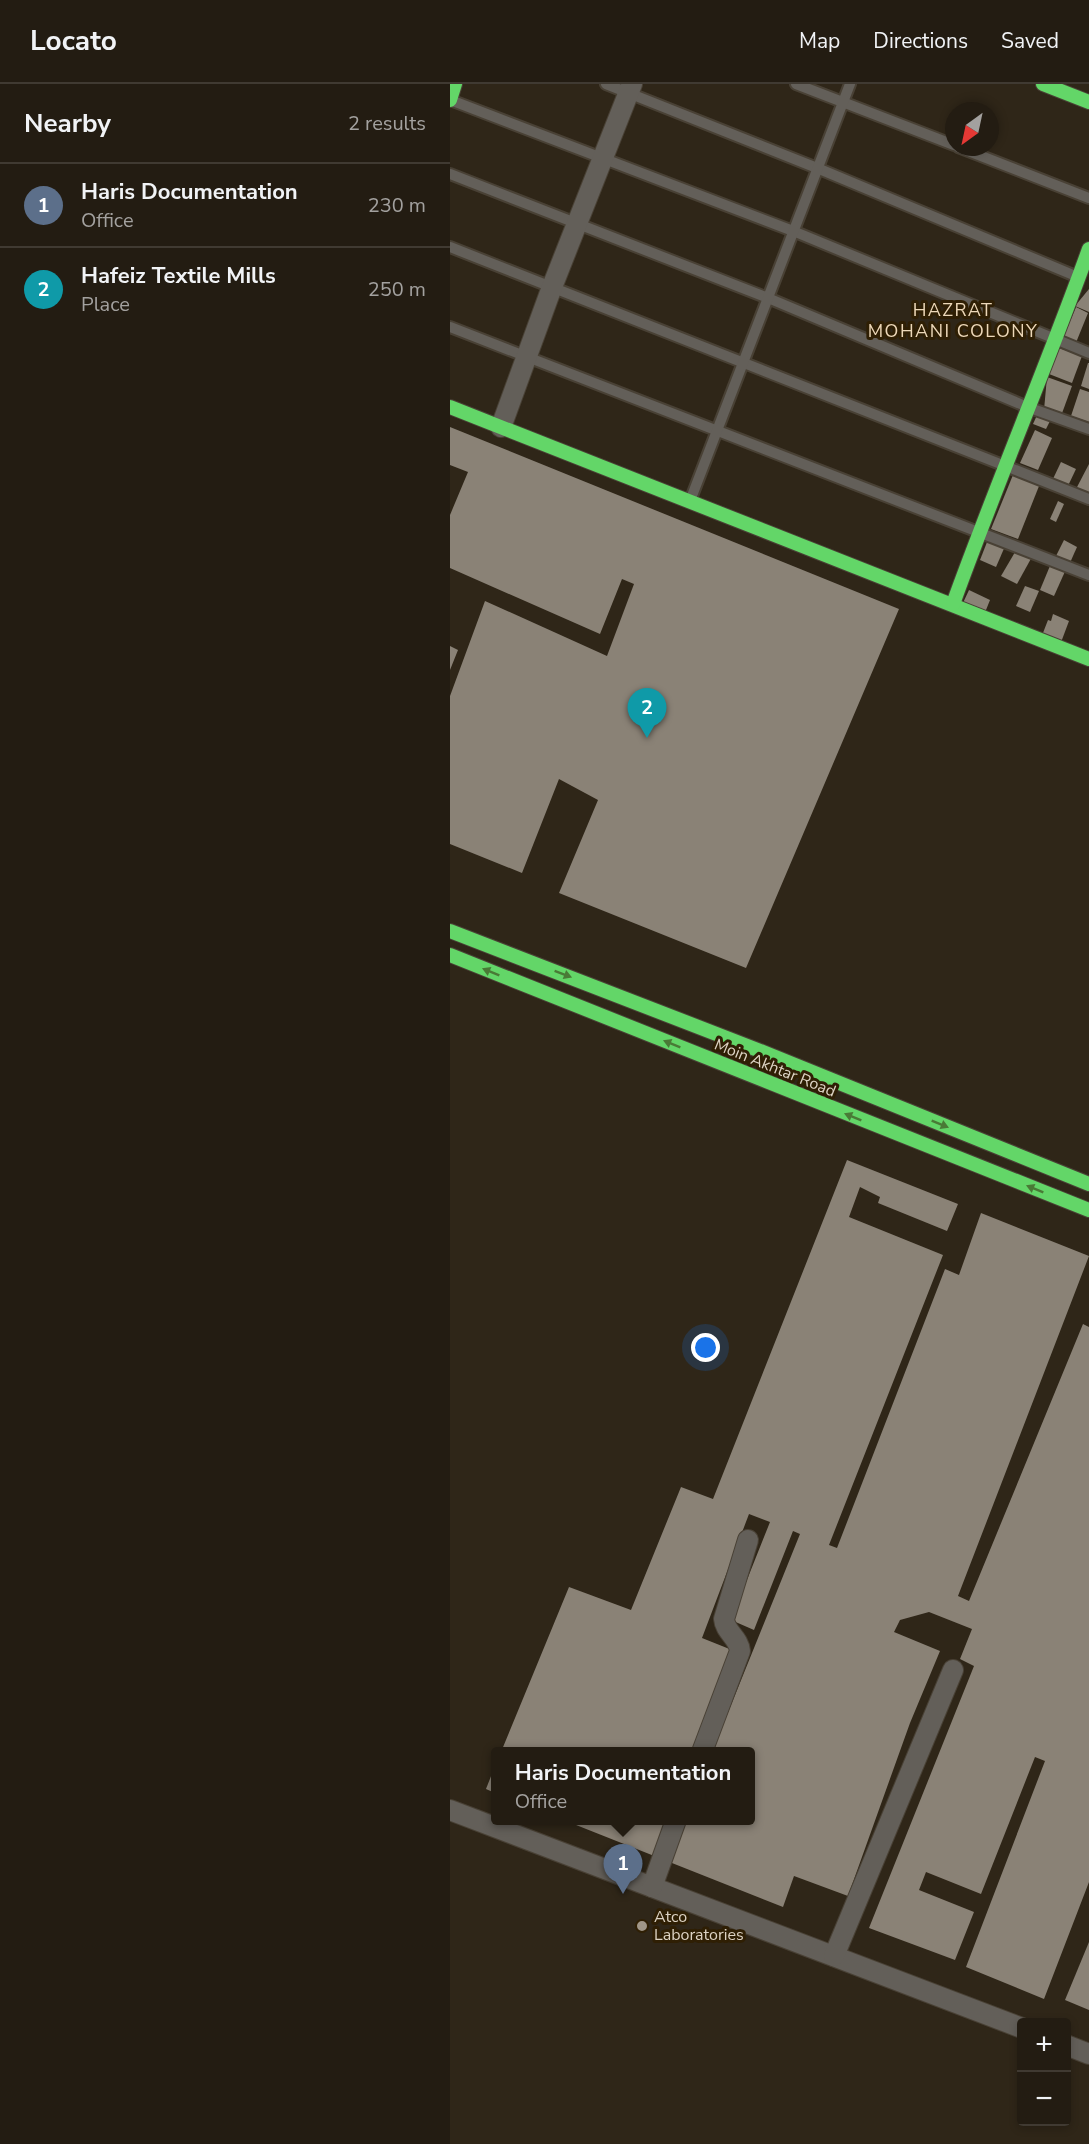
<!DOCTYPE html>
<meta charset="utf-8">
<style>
body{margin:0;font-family:"Nunito Sans",sans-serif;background:#2f2920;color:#f1f3f6}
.controls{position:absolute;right:18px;bottom:18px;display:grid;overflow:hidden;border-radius:6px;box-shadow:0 3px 9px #0003}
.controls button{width:54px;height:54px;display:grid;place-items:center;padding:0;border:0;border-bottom:2px solid #403a32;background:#231c12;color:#f1f3f6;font:30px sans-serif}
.compass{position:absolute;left:495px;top:18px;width:54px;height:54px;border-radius:50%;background:#231c12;box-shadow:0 3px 9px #0003;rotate:213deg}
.you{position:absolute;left:256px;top:1264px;width:21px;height:21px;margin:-15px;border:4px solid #fff;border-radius:50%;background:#1a73e8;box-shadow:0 0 0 9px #1a73e833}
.badge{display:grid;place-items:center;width:39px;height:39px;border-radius:50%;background:#a09688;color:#fff;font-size:20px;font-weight:700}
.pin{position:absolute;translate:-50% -50px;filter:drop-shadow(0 2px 3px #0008)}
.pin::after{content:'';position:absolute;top:32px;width:21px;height:18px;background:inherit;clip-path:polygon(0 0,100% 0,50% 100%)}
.popup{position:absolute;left:41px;top:1663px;width:264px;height:78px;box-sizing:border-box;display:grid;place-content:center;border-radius:6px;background:#231c12;filter:drop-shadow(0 2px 4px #0005);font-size:20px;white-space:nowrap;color:#a3a19f}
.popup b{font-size:22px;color:#f1f3f6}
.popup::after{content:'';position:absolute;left:50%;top:100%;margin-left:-12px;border:12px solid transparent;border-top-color:#231c12}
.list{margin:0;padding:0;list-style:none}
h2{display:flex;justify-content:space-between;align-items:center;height:78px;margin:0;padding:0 24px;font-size:26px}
h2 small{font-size:20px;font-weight:400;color:#a3a19f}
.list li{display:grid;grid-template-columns:39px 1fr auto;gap:18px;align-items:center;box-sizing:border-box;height:84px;padding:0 24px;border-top:2px solid #403a32}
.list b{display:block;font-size:22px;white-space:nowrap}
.list p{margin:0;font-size:20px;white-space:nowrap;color:#a3a19f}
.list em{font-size:20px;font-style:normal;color:#a3a19f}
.map{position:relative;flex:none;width:639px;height:2060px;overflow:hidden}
header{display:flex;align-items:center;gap:36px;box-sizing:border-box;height:84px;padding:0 30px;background:#231c12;border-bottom:2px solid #403a32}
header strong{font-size:28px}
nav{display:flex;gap:33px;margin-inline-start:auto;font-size:21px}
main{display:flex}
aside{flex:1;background:#231c12}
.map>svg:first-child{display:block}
</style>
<header>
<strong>Locato</strong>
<nav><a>Map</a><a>Directions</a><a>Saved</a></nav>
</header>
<main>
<aside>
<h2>Nearby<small>2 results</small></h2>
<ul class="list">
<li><span class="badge" style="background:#5c6f8a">1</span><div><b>Haris Documentation</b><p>Office</p></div><em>230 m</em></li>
<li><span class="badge" style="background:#0f9aa8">2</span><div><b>Hafeiz Textile Mills</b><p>Place</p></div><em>250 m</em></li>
</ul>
</aside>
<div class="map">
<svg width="639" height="2060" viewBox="0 0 639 2060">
<rect width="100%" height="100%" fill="#2f2618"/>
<g fill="#8a8276">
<polygon points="639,205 639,228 625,222"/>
<polygon points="626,223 638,229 625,261 612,256"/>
<polygon points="609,264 632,272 622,299 599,290"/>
<polygon points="638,279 639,279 639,305 631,302"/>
<polygon points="597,293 622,302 611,332 594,326"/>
<polygon points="630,305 639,308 639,338 621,332"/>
<polygon points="588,329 601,335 596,345 583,340"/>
<polygon points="0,343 449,525 296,884 109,809 148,716 109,695 72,789 0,760 0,612 35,517 157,572 184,500 172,495 150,550 0,484 0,431 18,388 0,381"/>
<polygon points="585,346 602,354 588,386 570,379"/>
<polygon points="611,378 626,385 617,404 602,397"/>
<polygon points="639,380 639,412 626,405"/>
<polygon points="565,386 591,397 568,455 541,445"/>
<polygon points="608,417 614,420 606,438 600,435"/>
<polygon points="539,453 556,460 546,483 530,476"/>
<polygon points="614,456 627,463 619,481 605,474"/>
<polygon points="568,463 583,471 567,500 551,492"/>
<polygon points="602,477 617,483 604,512 590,506"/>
<polygon points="575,502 589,507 580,528 566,522"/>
<polygon points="519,506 540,516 534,531 512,521"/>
<polygon points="603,530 619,537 610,561 591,554 598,536 601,537"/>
<polygon points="0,562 8,566 0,586"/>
<polygon points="397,1076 508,1120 497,1147 428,1119 430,1113 410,1103 399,1133 493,1171 379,1461 387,1464 495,1185 509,1191 531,1129 639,1172 508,1512 519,1517 633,1240 639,1243 639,1798 594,1915 516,1883 595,1677 585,1673 531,1810 476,1788 469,1806 524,1828 505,1876 419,1844 524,1582 510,1575 522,1545 479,1528 450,1536 444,1548 490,1567 460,1639 398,1812 344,1792 333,1823 116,1737 300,1736 300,1668 262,1668 350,1450 343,1447 304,1546 281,1536 320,1438 299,1430 252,1554 282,1566 242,1668 51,1668 119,1503 181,1526 231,1403 263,1415"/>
<polygon points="45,1682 45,1709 36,1705"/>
<polygon points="639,1858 639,1926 615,1916"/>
</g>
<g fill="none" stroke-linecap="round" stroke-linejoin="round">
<defs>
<g id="lane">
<polyline points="156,0 367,84 628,193"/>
<polyline points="346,0 504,61"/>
<polyline points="3,17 343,147 639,269"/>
<polyline points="508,63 639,114"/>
<polyline points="0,90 318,214 580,324 639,345"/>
<polyline points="0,163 639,415"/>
<polyline points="0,243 639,491"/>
<polyline points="240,417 400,0"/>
</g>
<g id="street">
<polyline points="51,343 102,203 182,0"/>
<path d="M252,1668L290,1567C289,1554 275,1548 274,1535L298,1456"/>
<polyline points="0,1726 572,1944"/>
<polyline points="202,1803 226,1736"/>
<polyline points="384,1872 503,1586"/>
<polyline points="616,1961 639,1970"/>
</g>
<g id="fast">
<polyline points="593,0 639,18"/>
<polyline points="0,16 5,0"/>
<polyline points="0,323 639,575"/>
<path d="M503,520C546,401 596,284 639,165"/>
<polyline points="0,847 313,968 639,1100"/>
<polyline points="0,871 639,1126"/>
</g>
</defs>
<use href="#lane" stroke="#494135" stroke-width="14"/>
<use href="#street" stroke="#494135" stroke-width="22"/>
<use href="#fast" stroke="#494135" stroke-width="16"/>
<use href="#lane" stroke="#635f59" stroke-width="10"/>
<use href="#street" stroke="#635f59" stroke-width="20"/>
<use href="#fast" stroke="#63d668" stroke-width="14"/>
</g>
<defs><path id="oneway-solid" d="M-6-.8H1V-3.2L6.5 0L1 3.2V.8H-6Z" transform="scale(1.5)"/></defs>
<g fill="#497a36">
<use href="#oneway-solid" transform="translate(41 888) rotate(-158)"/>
<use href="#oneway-solid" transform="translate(113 890) rotate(21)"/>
<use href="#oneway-solid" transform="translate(222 960) rotate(-158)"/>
<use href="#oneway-solid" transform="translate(403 1033) rotate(-158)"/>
<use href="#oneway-solid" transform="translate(490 1040) rotate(22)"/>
<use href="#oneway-solid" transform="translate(585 1105) rotate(-158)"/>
</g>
<circle fill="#a09688" stroke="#2f1f04" stroke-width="2" cx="192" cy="1842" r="6"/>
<g text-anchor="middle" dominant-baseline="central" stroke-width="6" stroke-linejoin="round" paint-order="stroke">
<g font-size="16" fill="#ddd3c4" stroke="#2f1f04">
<text transform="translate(325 984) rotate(22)">Moin Akhtar Road</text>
</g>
<g font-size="16" fill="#ddd3c4" stroke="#2f1f04" text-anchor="start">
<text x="204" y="1833">Atco<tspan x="204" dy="18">Laboratories</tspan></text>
</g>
<g font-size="18" letter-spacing="1.5" fill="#edd8b9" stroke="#2f1f04">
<text x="503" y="226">HAZRAT<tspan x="503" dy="21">MOHANI COLONY</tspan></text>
</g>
</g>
</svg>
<div class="controls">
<button>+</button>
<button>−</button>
</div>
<svg class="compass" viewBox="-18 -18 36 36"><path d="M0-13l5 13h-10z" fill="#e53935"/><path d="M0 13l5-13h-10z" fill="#a3a19f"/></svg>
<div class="you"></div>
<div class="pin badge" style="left:173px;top:1810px;background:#5c6f8a">1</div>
<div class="popup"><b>Haris Documentation</b>Office</div>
<div class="pin badge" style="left:197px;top:654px;background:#0f9aa8">2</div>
</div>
</main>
